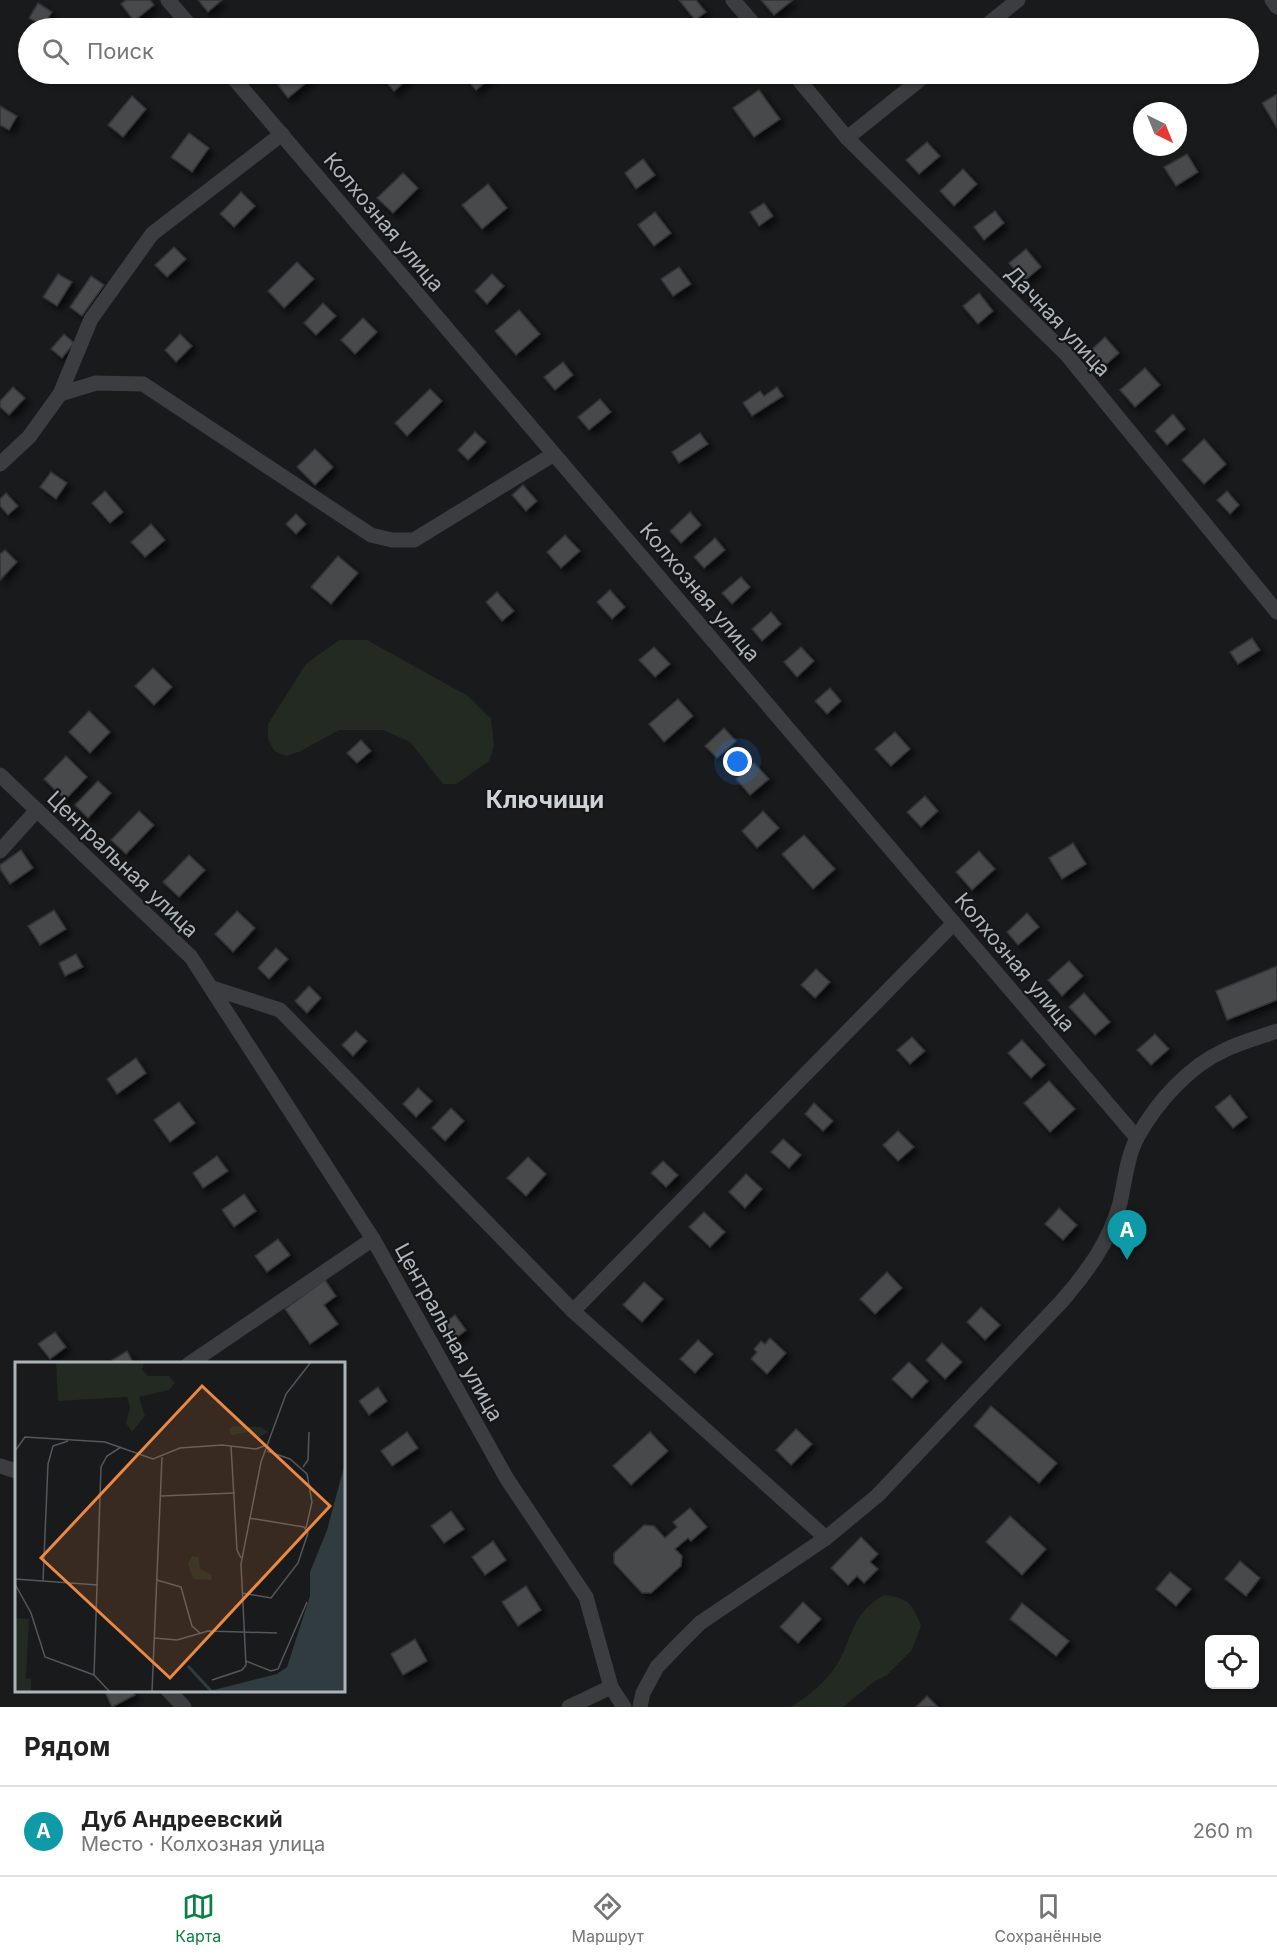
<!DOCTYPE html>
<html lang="ru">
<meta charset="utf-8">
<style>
body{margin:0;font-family:Inter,sans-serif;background:#f2f2f2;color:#222}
.controls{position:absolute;right:18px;bottom:18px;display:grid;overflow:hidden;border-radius:9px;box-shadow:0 2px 4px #0004}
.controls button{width:54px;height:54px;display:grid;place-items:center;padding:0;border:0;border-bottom:2px solid #e0e0e0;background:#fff;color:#222;font:30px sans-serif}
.compass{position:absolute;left:1133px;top:102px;width:54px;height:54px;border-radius:50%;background:#fff;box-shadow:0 2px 4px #0004;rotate:137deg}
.you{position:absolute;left:738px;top:762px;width:21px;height:21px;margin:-15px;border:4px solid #fff;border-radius:50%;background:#1a73e8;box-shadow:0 0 0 9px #1a73e833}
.badge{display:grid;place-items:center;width:39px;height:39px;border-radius:50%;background:#0b8043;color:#fff;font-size:20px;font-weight:700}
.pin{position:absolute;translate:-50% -50px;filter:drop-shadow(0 2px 3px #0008)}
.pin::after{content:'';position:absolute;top:32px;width:21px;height:18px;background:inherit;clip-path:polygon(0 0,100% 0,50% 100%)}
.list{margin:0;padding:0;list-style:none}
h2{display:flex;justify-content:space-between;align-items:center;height:78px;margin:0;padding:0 24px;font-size:26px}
h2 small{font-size:20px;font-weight:400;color:#767676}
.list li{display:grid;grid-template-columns:39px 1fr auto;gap:18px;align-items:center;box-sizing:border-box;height:90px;padding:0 24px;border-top:2px solid #e0e0e0}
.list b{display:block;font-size:22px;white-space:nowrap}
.list p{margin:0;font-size:20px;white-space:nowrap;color:#767676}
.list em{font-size:20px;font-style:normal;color:#767676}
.icon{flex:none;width:33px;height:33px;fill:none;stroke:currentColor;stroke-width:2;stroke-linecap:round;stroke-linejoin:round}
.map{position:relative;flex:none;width:1277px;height:1707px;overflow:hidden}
.search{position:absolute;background:#fff;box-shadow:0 2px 4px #0004;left:18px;right:18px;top:18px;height:66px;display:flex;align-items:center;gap:15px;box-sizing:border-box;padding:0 21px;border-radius:33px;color:#767676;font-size:22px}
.sheet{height:168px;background:#fff}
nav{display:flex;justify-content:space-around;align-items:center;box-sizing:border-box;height:84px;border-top:2px solid #e0e0e0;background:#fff;font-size:16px;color:#767676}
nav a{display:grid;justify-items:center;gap:3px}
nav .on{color:#0b8043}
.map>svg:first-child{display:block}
</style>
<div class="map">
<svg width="1277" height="1707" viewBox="0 0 1277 1707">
<defs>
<filter id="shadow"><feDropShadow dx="4.5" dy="4.5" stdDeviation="3" flood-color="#0009"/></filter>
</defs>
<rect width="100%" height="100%" fill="#191a1b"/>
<g fill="#222a21">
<polygon points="339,640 367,640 468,696 491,719 494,746 489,761 456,784 443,784 410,742 383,730 339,730 301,751 287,756 274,751 268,738 268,724 306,664"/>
<path d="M885,1595C908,1598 913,1604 921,1626L912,1650L887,1675L872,1683L843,1707H790C808,1697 827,1681 838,1663C853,1635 853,1611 885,1595Z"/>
</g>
<g fill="#46484b" stroke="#333437" stroke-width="1.5" filter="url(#shadow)">
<polygon points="126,0 150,0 154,5 134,21 121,4"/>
<polygon points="198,0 222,0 208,12"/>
<polygon points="679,0 696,0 706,12 695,20"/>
<polygon points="761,0 793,0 774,15"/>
<polygon points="38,3 52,12 43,26 29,18"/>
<polygon points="293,74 317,74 288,98 278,85"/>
<polygon points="379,74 414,74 394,91"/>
<polygon points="462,74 496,74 476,90"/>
<polygon points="759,90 780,119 754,137 733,108"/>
<polygon points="1277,94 1277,128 1262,103"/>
<polygon points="132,96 146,109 123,137 108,125"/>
<polygon points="0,106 17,116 9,130 0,125"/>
<polygon points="189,133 209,148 192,172 171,157"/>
<polygon points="927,142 940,156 919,174 906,160"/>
<polygon points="1187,154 1198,172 1176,186 1164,167"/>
<polygon points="643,159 655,175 636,189 625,173"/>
<polygon points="963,169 977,184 954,206 940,191"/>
<polygon points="403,173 418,188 393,213 377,198"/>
<polygon points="488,184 507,208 482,229 462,205"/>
<polygon points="241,192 255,206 234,227 220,214"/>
<polygon points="764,203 773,216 759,226 750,212"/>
<polygon points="995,211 1004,223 984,240 974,227"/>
<polygon points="655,212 671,233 654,246 638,225"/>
<polygon points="174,247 186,259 167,277 155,265"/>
<polygon points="1026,249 1041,267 1024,281 1009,263"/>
<polygon points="297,262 314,279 284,308 268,291"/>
<polygon points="679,267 691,284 673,296 661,279"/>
<polygon points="58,274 72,282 57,306 43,297"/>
<polygon points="492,274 504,286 487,304 475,291"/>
<polygon points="91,276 104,285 82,316 70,307"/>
<polygon points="979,293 993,311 978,324 963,306"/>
<polygon points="323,303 336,316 316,335 304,323"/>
<polygon points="519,310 540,334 516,355 495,331"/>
<polygon points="363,318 377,332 355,354 341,340"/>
<polygon points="64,334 74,343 62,358 51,349"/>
<polygon points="180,334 192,346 176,362 165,350"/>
<polygon points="1105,337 1119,353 1100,370 1086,355"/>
<polygon points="563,362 573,375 555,390 544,377"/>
<polygon points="1145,368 1160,385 1135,407 1120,390"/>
<polygon points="13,387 25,398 9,415 0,407 0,401"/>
<polygon points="777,387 783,396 752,416 743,403 760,391 764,396"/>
<polygon points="430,389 442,401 407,436 395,423"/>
<polygon points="600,399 611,412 589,430 578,417"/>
<polygon points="1173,414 1185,429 1167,445 1155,431"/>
<polygon points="475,432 486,442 468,460 458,450"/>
<polygon points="700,433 708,444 679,463 672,452"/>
<polygon points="1204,439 1226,464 1204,484 1182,460"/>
<polygon points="315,449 333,467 315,485 297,467"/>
<polygon points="51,472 67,483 56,499 40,487"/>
<polygon points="523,485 537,501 526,511 512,495"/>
<polygon points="105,491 123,512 110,523 92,503"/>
<polygon points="1227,491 1239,505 1230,514 1217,500"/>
<polygon points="6,493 18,506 8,515 0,506 0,499"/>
<polygon points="690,512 701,525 681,543 670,531"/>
<polygon points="296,514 306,524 296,534 286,524"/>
<polygon points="151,524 165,540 145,557 131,542"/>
<polygon points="565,535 580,551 561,568 547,552"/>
<polygon points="715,538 725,550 704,568 694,557"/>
<polygon points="5,550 17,562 0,580 0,554"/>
<polygon points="338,556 358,573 331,604 311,587"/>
<polygon points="741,577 750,587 732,604 722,593"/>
<polygon points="610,590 625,607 612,619 597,602"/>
<polygon points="497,592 514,611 502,621 486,602"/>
<polygon points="771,612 781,624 762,641 752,629"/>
<polygon points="1252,638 1260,650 1238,664 1230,652"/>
<polygon points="654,647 670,664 655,677 639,660"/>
<polygon points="801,647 814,661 797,677 784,662"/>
<polygon points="153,668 172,687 154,705 135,686"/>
<polygon points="830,688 841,701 827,714 815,701"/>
<polygon points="678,699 693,716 664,742 649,724"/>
<polygon points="89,711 110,732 90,753 69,732"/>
<polygon points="724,728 736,741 717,758 705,746"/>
<polygon points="895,732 910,749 891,766 875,749"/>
<polygon points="361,740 371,751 357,763 347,753"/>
<polygon points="66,756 87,777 65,800 44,779"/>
<polygon points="754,763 769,779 750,795 736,779"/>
<polygon points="98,781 111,793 88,818 75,805"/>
<polygon points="925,796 938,811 921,827 907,812"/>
<polygon points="139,811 154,825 126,854 111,840"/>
<polygon points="763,811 779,828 757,848 742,831"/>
<polygon points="804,835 835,869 813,889 782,854"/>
<polygon points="1073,843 1086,864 1062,879 1049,858"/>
<polygon points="21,850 33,868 10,884 0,869 0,865"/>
<polygon points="979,851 995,869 972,890 956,872"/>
<polygon points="189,855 205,870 179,897 163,882"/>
<polygon points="54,910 66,929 40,945 28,926"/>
<polygon points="237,911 255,928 233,952 215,934"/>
<polygon points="1027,913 1039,927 1018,945 1007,932"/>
<polygon points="276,948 288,959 269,979 258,968"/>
<polygon points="76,954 83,967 65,976 59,963"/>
<polygon points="1069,961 1083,976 1062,996 1048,980"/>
<polygon points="1277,966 1277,1000 1227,1020 1216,991"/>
<polygon points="816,969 830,982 815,998 801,985"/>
<polygon points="309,986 321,998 307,1013 295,1001"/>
<polygon points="1084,993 1110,1022 1095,1035 1069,1007"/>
<polygon points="356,1031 367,1041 353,1056 342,1045"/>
<polygon points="1155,1034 1169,1049 1151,1065 1137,1050"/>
<polygon points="912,1037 925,1051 910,1064 897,1050"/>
<polygon points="1022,1040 1045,1065 1031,1078 1008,1053"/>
<polygon points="136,1058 146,1073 117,1094 107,1079"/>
<polygon points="1049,1081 1075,1109 1050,1132 1024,1103"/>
<polygon points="418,1088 432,1101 416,1117 403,1104"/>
<polygon points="1230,1095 1247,1117 1233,1128 1215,1107"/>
<polygon points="179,1102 195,1123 170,1142 154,1120"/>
<polygon points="814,1103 833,1121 823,1131 805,1114"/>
<polygon points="451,1108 464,1121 445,1141 432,1128"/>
<polygon points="898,1131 914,1147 898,1161 883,1145"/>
<polygon points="783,1139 801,1155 789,1168 771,1152"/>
<polygon points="217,1156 228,1171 203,1188 193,1173"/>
<polygon points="528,1157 546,1174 526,1196 507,1178"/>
<polygon points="663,1161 678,1175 666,1187 651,1173"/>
<polygon points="746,1174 762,1189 745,1208 729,1192"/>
<polygon points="244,1194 256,1211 234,1227 222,1210"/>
<polygon points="1059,1208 1077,1225 1063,1240 1045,1224"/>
<polygon points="704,1212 725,1232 710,1247 689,1227"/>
<polygon points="278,1239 290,1255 267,1272 255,1256"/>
<polygon points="887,1272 902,1288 875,1314 860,1299"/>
<polygon points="325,1280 336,1296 324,1305 338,1324 310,1344 285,1309"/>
<polygon points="644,1282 663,1299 642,1322 623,1305"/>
<polygon points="981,1307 1000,1325 985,1340 967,1322"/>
<polygon points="455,1315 466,1330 450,1343 438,1328"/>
<polygon points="55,1332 66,1347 50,1359 38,1344"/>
<polygon points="770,1338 786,1353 767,1374 751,1359 757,1352 754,1349 761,1341 765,1344"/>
<polygon points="698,1340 713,1354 695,1373 680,1359"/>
<polygon points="942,1343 962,1362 945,1379 926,1360"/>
<polygon points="127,1351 134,1364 114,1364 112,1360"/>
<polygon points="909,1362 928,1381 912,1398 892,1379"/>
<polygon points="378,1387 387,1401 369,1415 359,1401"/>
<polygon points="991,1406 1057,1463 1039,1483 974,1426"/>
<polygon points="796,1429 812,1444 791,1465 776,1450"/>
<polygon points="407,1432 418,1448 392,1466 381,1451"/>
<polygon points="650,1432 668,1451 631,1485 613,1466"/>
<polygon points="690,1508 707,1527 691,1541 688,1538 675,1549 682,1556 681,1566 651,1593 642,1593 614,1563 614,1553 644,1525 654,1526 665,1538 677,1527 673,1522"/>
<polygon points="451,1511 464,1529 444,1543 431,1526"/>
<polygon points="1010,1516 1046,1549 1022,1575 986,1542"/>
<polygon points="861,1537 878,1554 870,1562 878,1569 864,1583 857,1576 848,1585 831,1568"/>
<polygon points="493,1541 506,1560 485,1575 472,1557"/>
<polygon points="1240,1561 1260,1578 1246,1596 1225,1579"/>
<polygon points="1170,1572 1191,1589 1176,1606 1156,1589"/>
<polygon points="526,1586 541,1610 518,1626 502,1602"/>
<polygon points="803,1602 821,1619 798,1643 780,1627"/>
<polygon points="1022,1603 1069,1641 1056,1656 1010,1619"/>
<polygon points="415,1639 427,1661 403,1675 391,1654"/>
<polygon points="104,1690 132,1690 135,1695 112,1707"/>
<polygon points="927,1696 938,1707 916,1707"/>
</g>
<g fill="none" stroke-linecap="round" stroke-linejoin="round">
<g stroke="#3b3d40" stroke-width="15">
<polyline points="168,0 192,28"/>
<polyline points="733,0 757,28"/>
<polyline points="1272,0 1277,7"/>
<polyline points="983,28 1018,0"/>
<polyline points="230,74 1137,1138"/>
<polyline points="794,74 847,138 1067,355 1277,612"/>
<polyline points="847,138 927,74"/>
<polyline points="60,394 96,383 143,384 371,535 392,540 414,540 554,454"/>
<polyline points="0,464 29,437 60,394 91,319 152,234 282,134"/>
<polyline points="0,775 191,957 373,1239 507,1479 586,1597 611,1687 624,1707"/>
<polyline points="0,851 37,810"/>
<polyline points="212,988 280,1010 573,1311 826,1538"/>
<polyline points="573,1311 954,923"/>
<polyline points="189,1364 373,1239"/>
<polyline points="0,1466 16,1471"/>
<polyline points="168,1690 184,1707"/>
<polyline points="569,1707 611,1687"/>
<path d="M640,1707L643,1693L657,1667L679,1644L700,1623L826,1538L878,1495L1062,1301C1087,1272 1110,1241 1120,1203C1125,1181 1127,1156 1138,1136C1157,1102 1189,1066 1225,1050C1242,1042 1260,1037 1277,1031"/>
</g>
</g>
<g text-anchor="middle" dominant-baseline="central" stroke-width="4.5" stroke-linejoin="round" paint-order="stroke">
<g font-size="21" fill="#acb4ba" stroke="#141517">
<text transform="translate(384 222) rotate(50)">Колхозная улица</text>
<text transform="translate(1058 321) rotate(47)">Дачная улица</text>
<text transform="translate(700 592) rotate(50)">Колхозная улица</text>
<text transform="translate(123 864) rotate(44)">Центральная улица</text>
<text transform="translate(1015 962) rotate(50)">Колхозная улица</text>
<text transform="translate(449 1332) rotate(61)">Центральная улица</text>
</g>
<g font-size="24" font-weight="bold" fill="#cdd2d7" stroke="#141517">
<text x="545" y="799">Ключищи</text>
</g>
</g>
<g transform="translate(15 1362)">
<rect width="330" height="330" fill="#191a1b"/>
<path d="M41,0H129L127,8L133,14H154L160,21L154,28L124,35L130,54L117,70L111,61L115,45L112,35L43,39ZM218,64L245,65L254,70L244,75L234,70L217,73L214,68ZM177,194L184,196L185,207L197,213L196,218L178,217L173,202ZM0,256L14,257L11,316L16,317V330H0Z" fill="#222a21"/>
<path d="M330,101V330H191L262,312L272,305L295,234V210L312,168Z" fill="#303c3f"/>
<path fill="none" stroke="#303c3f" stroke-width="3" d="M305,244L330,249M306,246L330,262M173,304L197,330M315,330L318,286L313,260L303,244L330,235"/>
<path fill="none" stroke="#54585b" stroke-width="1.5" d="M216,84L222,188L226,196M0,89L10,75L90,80L138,97L165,86L207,83L241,87L252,83M252,89L275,97L292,112L297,140L291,166M288,105L293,98L294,70M146,134L220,131M0,217L83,223M142,218L166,225L177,264L185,271M28,219L33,102L38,84L53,79M0,222L16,251L30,295L79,313L95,330M227,231L256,236L283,201L293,171L289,165L234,156M139,276L162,278L193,269L262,271M231,299L256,309L263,307L292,240M79,313L86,105L92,94L106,85M197,318L227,308L231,303L226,202L246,100L271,32L296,0M137,330L147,95"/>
<path fill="#eb8842" fill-opacity="0.15" stroke="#eb8842" stroke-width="3" d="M187,24L315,144L155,316L26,196Z"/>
<rect width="330" height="330" fill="none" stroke="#acb4ba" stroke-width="3"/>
</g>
</svg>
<div class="controls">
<button><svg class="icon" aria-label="locate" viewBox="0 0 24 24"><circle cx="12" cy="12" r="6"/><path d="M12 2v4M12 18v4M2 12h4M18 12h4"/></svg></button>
</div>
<svg class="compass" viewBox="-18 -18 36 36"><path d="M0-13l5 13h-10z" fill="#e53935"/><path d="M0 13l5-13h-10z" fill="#767676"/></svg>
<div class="you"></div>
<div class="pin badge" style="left:1127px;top:1260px;background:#0f9aa8">A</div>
<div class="search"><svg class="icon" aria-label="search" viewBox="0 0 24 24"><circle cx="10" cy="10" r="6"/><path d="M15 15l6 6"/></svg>Поиск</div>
</div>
<section class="sheet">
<h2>Рядом<small></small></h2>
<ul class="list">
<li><span class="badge" style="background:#0f9aa8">A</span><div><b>Дуб Андреевский</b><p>Место · Колхозная улица</p></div><em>260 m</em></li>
</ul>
</section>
<nav>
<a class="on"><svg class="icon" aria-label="map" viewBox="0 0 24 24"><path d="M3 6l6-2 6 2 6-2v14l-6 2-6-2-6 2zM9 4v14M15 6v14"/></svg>Карта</a>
<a><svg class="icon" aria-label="directions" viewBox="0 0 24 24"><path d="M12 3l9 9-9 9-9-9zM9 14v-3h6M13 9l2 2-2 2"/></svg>Маршрут</a>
<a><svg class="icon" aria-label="saved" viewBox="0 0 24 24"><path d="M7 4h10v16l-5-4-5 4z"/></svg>Сохранённые</a>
</nav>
